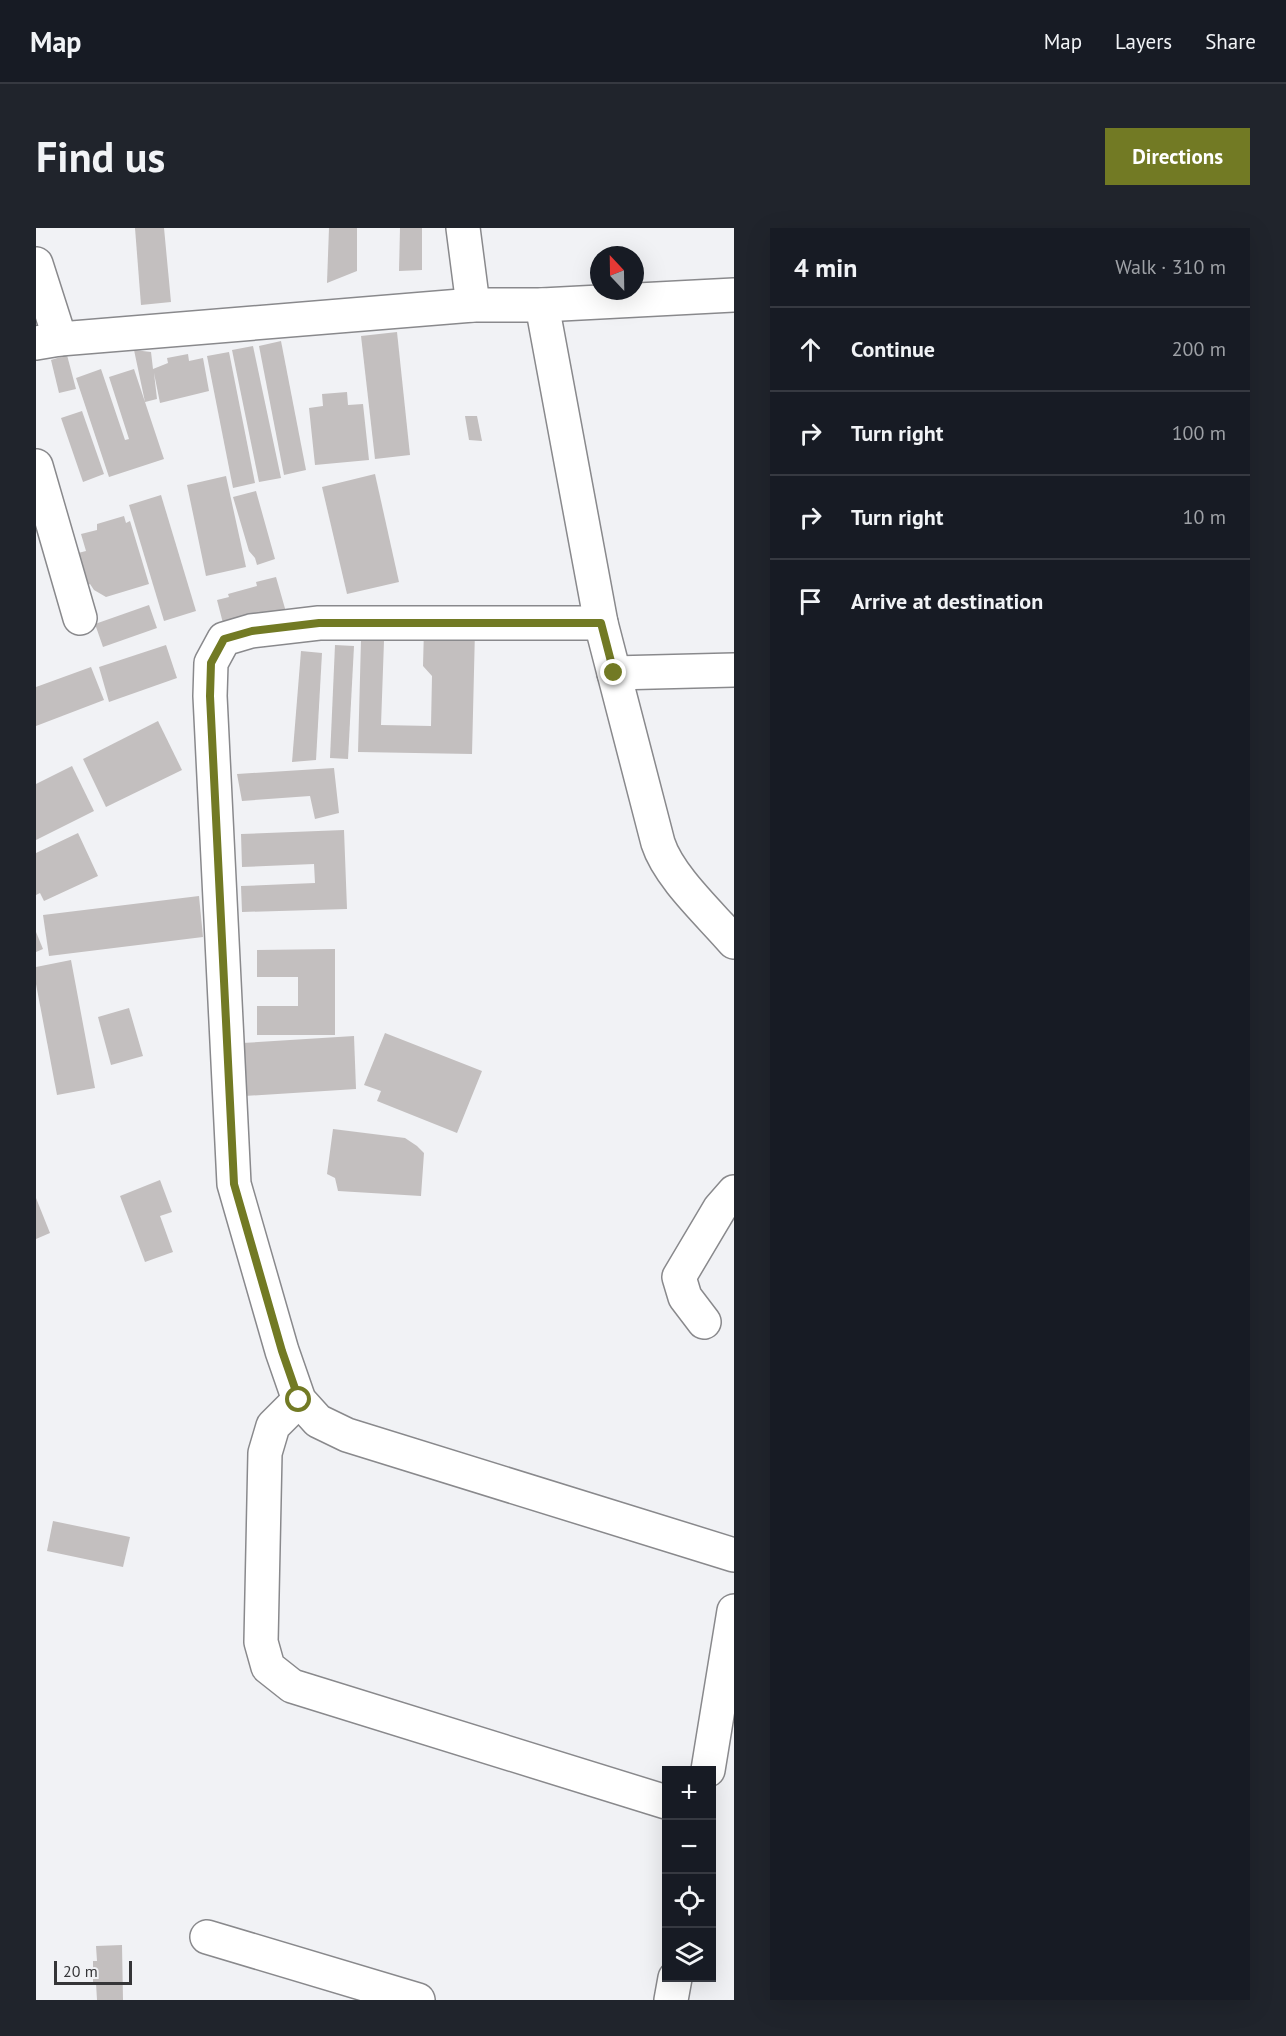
<!DOCTYPE html>
<meta charset="utf-8">
<style>
body{margin:0;font-family:"PT Sans",sans-serif;background:#20242c;color:#f1f3f6}
.controls{position:absolute;right:18px;bottom:18px;display:grid;overflow:hidden;border-radius:0px;box-shadow:0 6px 24px #0002}
.controls button{width:54px;height:54px;display:grid;place-items:center;padding:0;border:0;border-bottom:2px solid #363941;background:#171b24;color:#f1f3f6;font:30px sans-serif}
.compass{position:absolute;left:554px;top:18px;width:54px;height:54px;border-radius:50%;background:#171b24;box-shadow:0 6px 24px #0002;rotate:338deg}
.scale{position:absolute;left:18px;bottom:15px;width:78px;box-sizing:border-box;padding-left:6px;border:3px solid #353537;border-top:0;font-size:16px;line-height:21px;white-space:nowrap;color:#353537;-webkit-text-stroke:4px #f1f2f5;paint-order:stroke}
.stop{position:absolute;width:18px;height:18px;margin:-14px;border:4px solid #727a24;border-radius:50%;background:#fff}
.stop.end{background:#727a24;border-color:#fff;box-shadow:0 2px 6px #0008}
.list{margin:0;padding:0;list-style:none}
h2{display:flex;justify-content:space-between;align-items:center;height:78px;margin:0;padding:0 24px;font-size:26px}
h2 small{font-size:20px;font-weight:400;color:#9ea1a6}
.list li{display:grid;grid-template-columns:39px 1fr auto;gap:18px;align-items:center;box-sizing:border-box;height:84px;padding:0 24px;border-top:2px solid #363941}
.list b{display:block;font-size:22px;white-space:nowrap}
.list em{font-size:20px;font-style:normal;color:#9ea1a6}
.icon{flex:none;width:33px;height:33px;fill:none;stroke:currentColor;stroke-width:2;stroke-linecap:round;stroke-linejoin:round}
.map{position:relative;flex:none;width:698px;height:1772px;overflow:hidden;border-radius:0px}
header{display:flex;align-items:center;gap:36px;box-sizing:border-box;height:84px;padding:0 30px;background:#171b24;border-bottom:2px solid #363941}
header strong{font-size:28px}
nav{display:flex;gap:33px;margin-inline-start:auto;font-size:21px}
.intro{display:flex;align-items:center;justify-content:space-between;box-sizing:border-box;height:144px;padding:0 36px}
h1{margin:0;font-size:42px}
.button{padding:15px 27px;border-radius:0px;background:#727a24;color:#fff;font-size:21px;font-weight:700}
main{display:flex;gap:36px;padding:0 36px}
aside{flex:1;background:#171b24;border-radius:0px;box-shadow:0 6px 24px #0002}
.map>svg:first-child{display:block}
</style>
<header>
<strong>Map</strong>
<nav><a>Map</a><a>Layers</a><a>Share</a></nav>
</header>
<div class="intro"><h1>Find us</h1><a class="button">Directions</a></div>
<main>
<div class="map">
<svg width="698" height="1772" viewBox="0 0 698 1772">
<rect width="100%" height="100%" fill="#f1f2f5"/>
<g fill="#c3bfbf">
<polygon points="99,0 128,0 135,74 105,77"/>
<polygon points="293,0 321,0 321,43 291,55"/>
<polygon points="364,0 386,0 386,42 363,43"/>
<polygon points="361,104 374,227 339,231 325,108"/>
<polygon points="245,113 270,242 248,247 223,118"/>
<polygon points="217,118 245,250 223,254 196,122"/>
<polygon points="98,122 115,124 117,141 132,135 131,130 152,126 153,133 167,130 173,163 124,175 118,145 121,171 109,174 128,231 73,249 40,150 65,141 89,212 93,211 73,149 98,141 109,174"/>
<polygon points="193,124 219,255 197,260 171,128"/>
<polygon points="31,127 40,161 23,165 15,132"/>
<polygon points="311,164 312,177 327,176 333,232 279,237 273,180 287,178 286,166"/>
<polygon points="46,183 68,246 47,254 25,190"/>
<polygon points="429,188 441,188 446,213 433,212"/>
<polygon points="339,246 363,354 311,366 286,259"/>
<polygon points="190,248 210,339 170,348 151,257"/>
<polygon points="220,263 239,331 221,337 219,330 213,323 197,269"/>
<polygon points="125,267 160,383 128,393 93,277"/>
<polygon points="88,288 90,295 94,293 113,356 70,369 58,362 54,356 47,361 38,326 50,323 45,306 61,302 61,296"/>
<polygon points="240,349 250,384 188,399 181,372 193,369 192,366 221,358 220,354"/>
<polygon points="113,377 121,400 67,419 59,396"/>
<polygon points="388,400 439,402 436,526 322,524 325,412 348,413 345,497 395,498 396,448 387,438"/>
<polygon points="130,417 141,450 73,474 63,439"/>
<polygon points="299,417 318,418 312,531 294,530"/>
<polygon points="265,423 286,425 280,532 256,534"/>
<polygon points="55,439 68,472 0,498 0,459"/>
<polygon points="122,493 146,542 70,579 47,531"/>
<polygon points="36,538 58,583 0,612 0,556"/>
<polygon points="298,540 303,585 279,591 274,568 206,573 201,546"/>
<polygon points="308,602 311,681 206,684 205,658 279,655 278,636 206,639 205,606"/>
<polygon points="42,605 62,648 8,673 4,665 0,667 0,625"/>
<polygon points="163,668 167,709 13,728 7,687"/>
<polygon points="0,704 7,721 0,724"/>
<polygon points="299,721 299,807 221,807 221,778 262,778 262,749 221,749 221,722"/>
<polygon points="35,732 59,860 21,867 0,756 0,739"/>
<polygon points="93,780 107,828 75,837 62,789"/>
<polygon points="349,805 446,843 421,905 341,873 345,863 328,857"/>
<polygon points="318,808 320,861 208,868 206,815"/>
<polygon points="297,901 369,910 381,918 388,925 385,968 302,963 299,950 291,946"/>
<polygon points="124,952 136,984 124,988 137,1024 109,1034 84,968"/>
<polygon points="0,970 14,1005 0,1011"/>
<polygon points="17,1293 94,1309 87,1339 11,1323"/>
<polygon points="86,1717 87,1772 61,1772 60,1755 57,1755 57,1733 61,1733 60,1718"/>
</g>
<g fill="none" stroke-linecap="round" stroke-linejoin="round">
<defs>
<g id="minor">
<polyline points="427,0 437,77"/>
<polyline points="0,36 24,111"/>
<path d="M506,77L565,395L622,615C633,649 674,686 698,714"/>
<polyline points="0,115 24,111 437,77 506,77 698,67"/>
<polyline points="0,238 44,390"/>
<polyline points="565,395 283,395 215,403 188,411 175,435 174,468 198,956 246,1123 263,1172 282,1193 311,1207 698,1327"/>
<polyline points="578,445 698,442"/>
<polyline points="668,1094 649,1069 643,1049 684,980 698,964"/>
<polyline points="263,1172 237,1198 229,1225 225,1414 232,1439 256,1458 630,1574"/>
<polyline points="672,1542 698,1383"/>
<polyline points="171,1709 382,1772"/>
<polyline points="635,1772 639,1750"/>
</g>
</defs>
<use href="#minor" stroke="#89898c" stroke-width="36"/>
<use href="#minor" stroke="#fff" stroke-width="33"/>
</g>
<g fill="none" stroke-linecap="round" stroke-linejoin="round">
<polyline stroke="#727a24" stroke-width="8" points="263,1172 246,1123 198,956 174,468 175,435 188,411 216,403 283,395 565,395 578,445"/>
</g>
</svg>
<div class="controls">
<button>+</button>
<button>−</button>
<button><svg class="icon" aria-label="locate" viewBox="0 0 24 24"><circle cx="12" cy="12" r="6"/><path d="M12 2v4M12 18v4M2 12h4M18 12h4"/></svg></button>
<button><svg class="icon" aria-label="layers" viewBox="0 0 24 24"><path d="M12 4l9 5-9 5-9-5zM3 14l9 5 9-5"/></svg></button>
</div>
<svg class="compass" viewBox="-18 -18 36 36"><path d="M0-13l5 13h-10z" fill="#e53935"/><path d="M0 13l5-13h-10z" fill="#9ea1a6"/></svg>
<div class="scale">20 m</div>
<div class="stop" style="left:263px;top:1172px"></div>
<div class="stop end" style="left:578px;top:445px"></div>
</div>
<aside>
<h2>4 min<small>Walk · 310 m</small></h2>
<ul class="list">
<li><svg class="icon" aria-label="ahead" viewBox="0 0 24 24"><path d="M12 20V5M6 11l6-6 6 6"/></svg><div><b>Continue</b></div><em>200 m</em></li>
<li><svg class="icon" aria-label="right" viewBox="0 0 24 24"><path d="M7 20v-9h11M14 6l5 5-5 5"/></svg><div><b>Turn right</b></div><em>100 m</em></li>
<li><svg class="icon" aria-label="right" viewBox="0 0 24 24"><path d="M7 20v-9h11M14 6l5 5-5 5"/></svg><div><b>Turn right</b></div><em>10 m</em></li>
<li><svg class="icon" aria-label="arrive" viewBox="0 0 24 24"><path d="M6 21V4h12l-3 4 3 4H6"/></svg><div><b>Arrive at destination</b></div></li>
</ul>
</aside>
</main>
